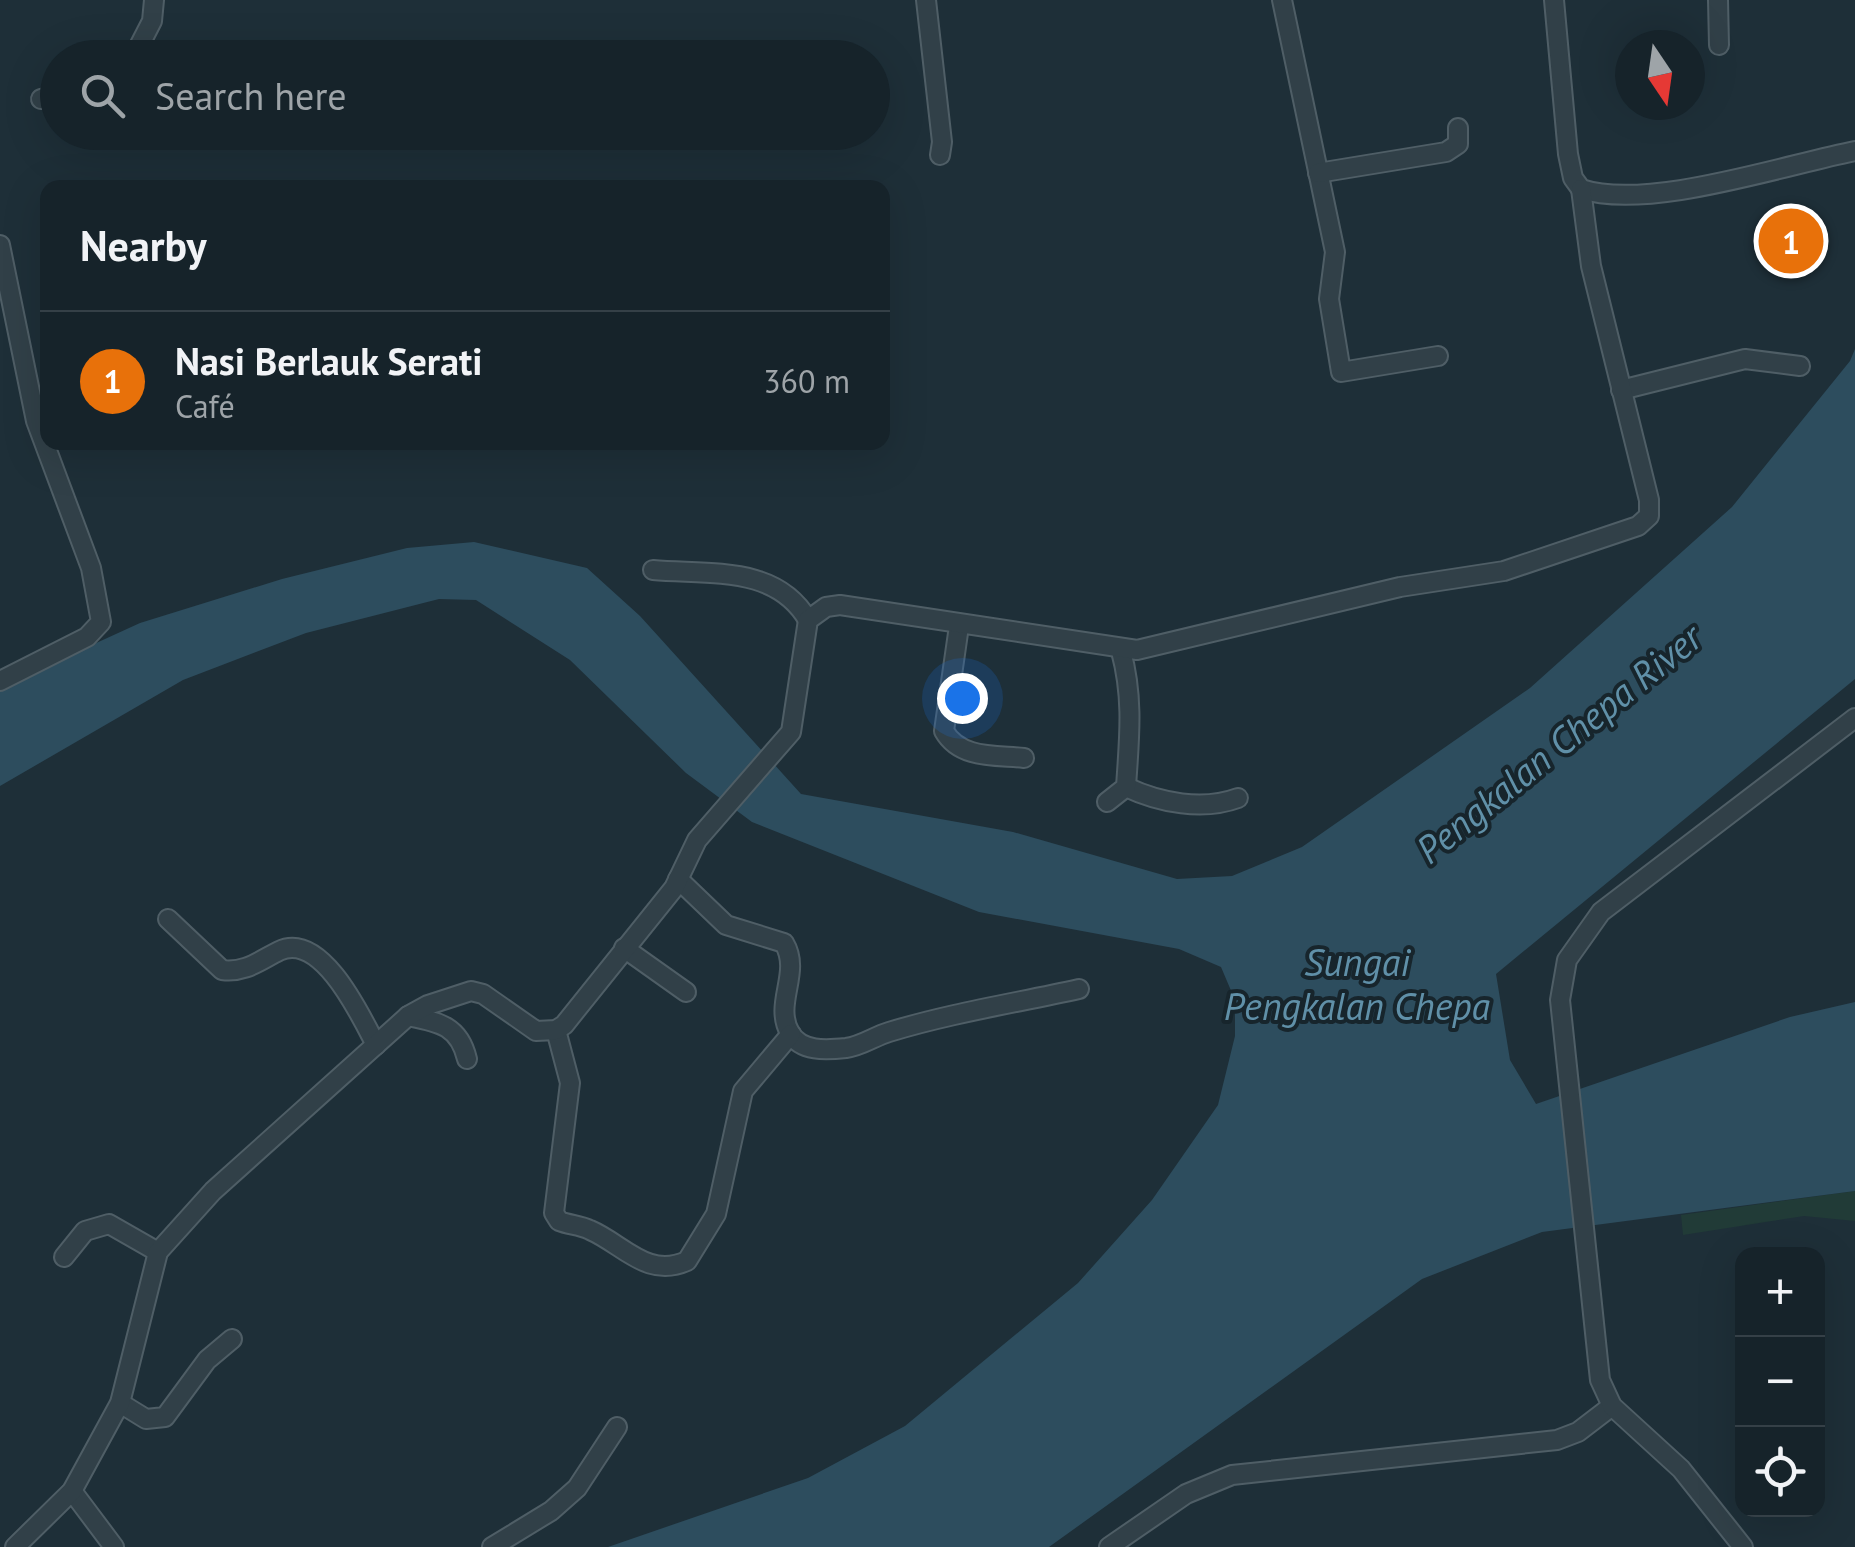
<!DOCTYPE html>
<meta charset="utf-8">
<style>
body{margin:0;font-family:"PT Sans",sans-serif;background:#1f2b32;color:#f1f3f6}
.controls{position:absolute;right:30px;bottom:30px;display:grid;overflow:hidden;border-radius:20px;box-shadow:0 10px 40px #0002}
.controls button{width:90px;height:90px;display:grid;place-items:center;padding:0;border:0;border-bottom:2px solid #354047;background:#16232a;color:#f1f3f6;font:50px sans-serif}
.compass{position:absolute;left:1615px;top:30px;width:90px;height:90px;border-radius:50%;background:#16232a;box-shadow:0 10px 40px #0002;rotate:167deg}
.you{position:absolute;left:962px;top:698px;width:35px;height:35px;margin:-25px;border:8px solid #fff;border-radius:50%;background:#1a73e8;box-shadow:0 0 0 15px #1a73e833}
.badge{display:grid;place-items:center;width:65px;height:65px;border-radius:50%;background:#bca0f2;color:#fff;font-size:32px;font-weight:700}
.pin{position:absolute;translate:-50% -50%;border:5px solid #fff;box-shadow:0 2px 10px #0006}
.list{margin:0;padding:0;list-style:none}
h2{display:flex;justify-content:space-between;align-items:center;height:130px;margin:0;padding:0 40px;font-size:42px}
h2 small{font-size:32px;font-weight:400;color:#9ea4a8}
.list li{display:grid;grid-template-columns:65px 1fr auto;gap:30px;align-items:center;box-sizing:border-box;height:140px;padding:0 40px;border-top:2px solid #354047}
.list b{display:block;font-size:38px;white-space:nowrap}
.list p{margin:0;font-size:32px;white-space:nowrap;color:#9ea4a8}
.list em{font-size:32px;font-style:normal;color:#9ea4a8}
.icon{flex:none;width:55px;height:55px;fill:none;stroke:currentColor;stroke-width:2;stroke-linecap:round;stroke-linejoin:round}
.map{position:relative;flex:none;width:1855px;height:1547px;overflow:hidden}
.search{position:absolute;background:#16232a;box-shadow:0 10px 40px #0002;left:40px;top:40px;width:850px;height:110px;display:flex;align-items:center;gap:25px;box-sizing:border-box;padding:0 35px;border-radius:55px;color:#9ea4a8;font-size:38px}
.panel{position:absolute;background:#16232a;box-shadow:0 10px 40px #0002;left:40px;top:180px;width:850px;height:270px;border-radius:20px}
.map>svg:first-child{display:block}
</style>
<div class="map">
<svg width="1855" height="1547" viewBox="0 0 1855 1547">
<rect width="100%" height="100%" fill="#1e2f38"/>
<polygon fill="#213b37" points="1855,1191 1855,1221 1804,1216 1683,1235 1681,1215"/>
<polygon fill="#2d4d5e" points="1855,349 1855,679 1496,974 1510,1060 1536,1104 1790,1017 1855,1002 1855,1191 1542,1232 1422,1279 1049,1547 608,1547 808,1478 905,1426 1078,1283 1152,1200 1218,1105 1235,1036 1235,1000 1221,967 1179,949 979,912 752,822 686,773 570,660 476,600 439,599 306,633 183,680 0,786 0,687 140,623 282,579 407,548 474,542 587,568 640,616 801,794 1013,832 1177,879 1232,876 1302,847 1530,688 1732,507 1850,361"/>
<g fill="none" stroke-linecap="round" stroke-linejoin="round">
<defs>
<g id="minor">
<polyline points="926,0 942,142 940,155"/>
<polyline points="1282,0 1335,252 1329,299 1341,372 1438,356"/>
<path d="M1554,0L1568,154L1573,178L1581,189C1648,211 1784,165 1855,151"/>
<polyline points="1718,0 1719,45"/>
<polyline points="133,58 152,21 154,0"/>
<polyline points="41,99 58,95"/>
<polyline points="1318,173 1446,152 1458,144 1458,128"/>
<polyline points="0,245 36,421 91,568 101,622 87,637 0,681"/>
<polyline points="1621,390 1745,359 1800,366"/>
<path d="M653,570C710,575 776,565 808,620"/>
<path d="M959,626L944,731C960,759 995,755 1024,758"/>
<path d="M1126,787C1160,803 1203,811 1238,798"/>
<path d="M1107,802L1126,787C1129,740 1134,699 1121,651"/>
<path d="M678,879L726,925L784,943C802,973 773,1003 790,1033C801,1052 826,1050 846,1048C862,1046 875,1036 889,1032C951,1013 1016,1003 1079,989"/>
<path d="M168,919L222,970C245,973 259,961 279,951C321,931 360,1014 376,1045"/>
<polyline points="624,948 686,992"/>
<path d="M408,1016C438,1022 459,1025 467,1059"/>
<path d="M556,1030L570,1083L554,1213L559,1221C569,1225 580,1225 590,1230C623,1244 647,1279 687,1261L716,1214L743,1091L791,1034"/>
<polyline points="64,1257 85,1231 109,1224 158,1252"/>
<polyline points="120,1403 146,1419 165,1417 207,1360 232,1339"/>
<polyline points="72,1491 114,1547"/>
<polyline points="15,1547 72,1491 120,1403 158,1252 213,1191 408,1016 428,1005 471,991 483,994 536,1031 556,1030 564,1025 674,888 697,840 791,732 808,620 826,607 840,605 1137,650 1400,587 1504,571 1638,526 1649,516 1649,500 1591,266 1581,189"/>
<polyline points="492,1547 551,1511 577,1488 617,1427"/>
<polyline points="1109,1547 1186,1494 1232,1475 1557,1440 1578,1432 1612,1406"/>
<polyline points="1743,1547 1681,1469 1612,1406 1600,1380 1560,1000 1567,960 1601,912 1855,718"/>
</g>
</defs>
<use href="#minor" stroke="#4f5e66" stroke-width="22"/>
<use href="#minor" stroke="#314048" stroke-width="18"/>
</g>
<g text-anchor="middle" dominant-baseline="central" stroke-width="8" stroke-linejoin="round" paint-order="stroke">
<g font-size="38" font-style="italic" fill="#6090a8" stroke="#17252c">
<text transform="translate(1558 743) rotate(-39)">Pengkalan Chepa River</text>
<text x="1357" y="961">Sungai<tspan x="1357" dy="44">Pengkalan Chepa</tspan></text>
</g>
</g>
</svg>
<div class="controls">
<button>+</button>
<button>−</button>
<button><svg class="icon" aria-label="locate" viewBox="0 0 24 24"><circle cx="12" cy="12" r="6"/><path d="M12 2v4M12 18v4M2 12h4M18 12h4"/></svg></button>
</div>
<svg class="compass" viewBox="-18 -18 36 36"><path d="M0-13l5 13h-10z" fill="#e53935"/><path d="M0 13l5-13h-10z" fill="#9ea4a8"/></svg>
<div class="you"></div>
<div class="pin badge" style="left:1791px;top:241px;background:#e8710a">1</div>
<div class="search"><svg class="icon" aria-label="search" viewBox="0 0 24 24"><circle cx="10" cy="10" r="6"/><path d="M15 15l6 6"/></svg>Search here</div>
<section class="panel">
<h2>Nearby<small></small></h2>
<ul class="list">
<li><span class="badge" style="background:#e8710a">1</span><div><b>Nasi Berlauk Serati</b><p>Café</p></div><em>360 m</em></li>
</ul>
</section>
</div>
